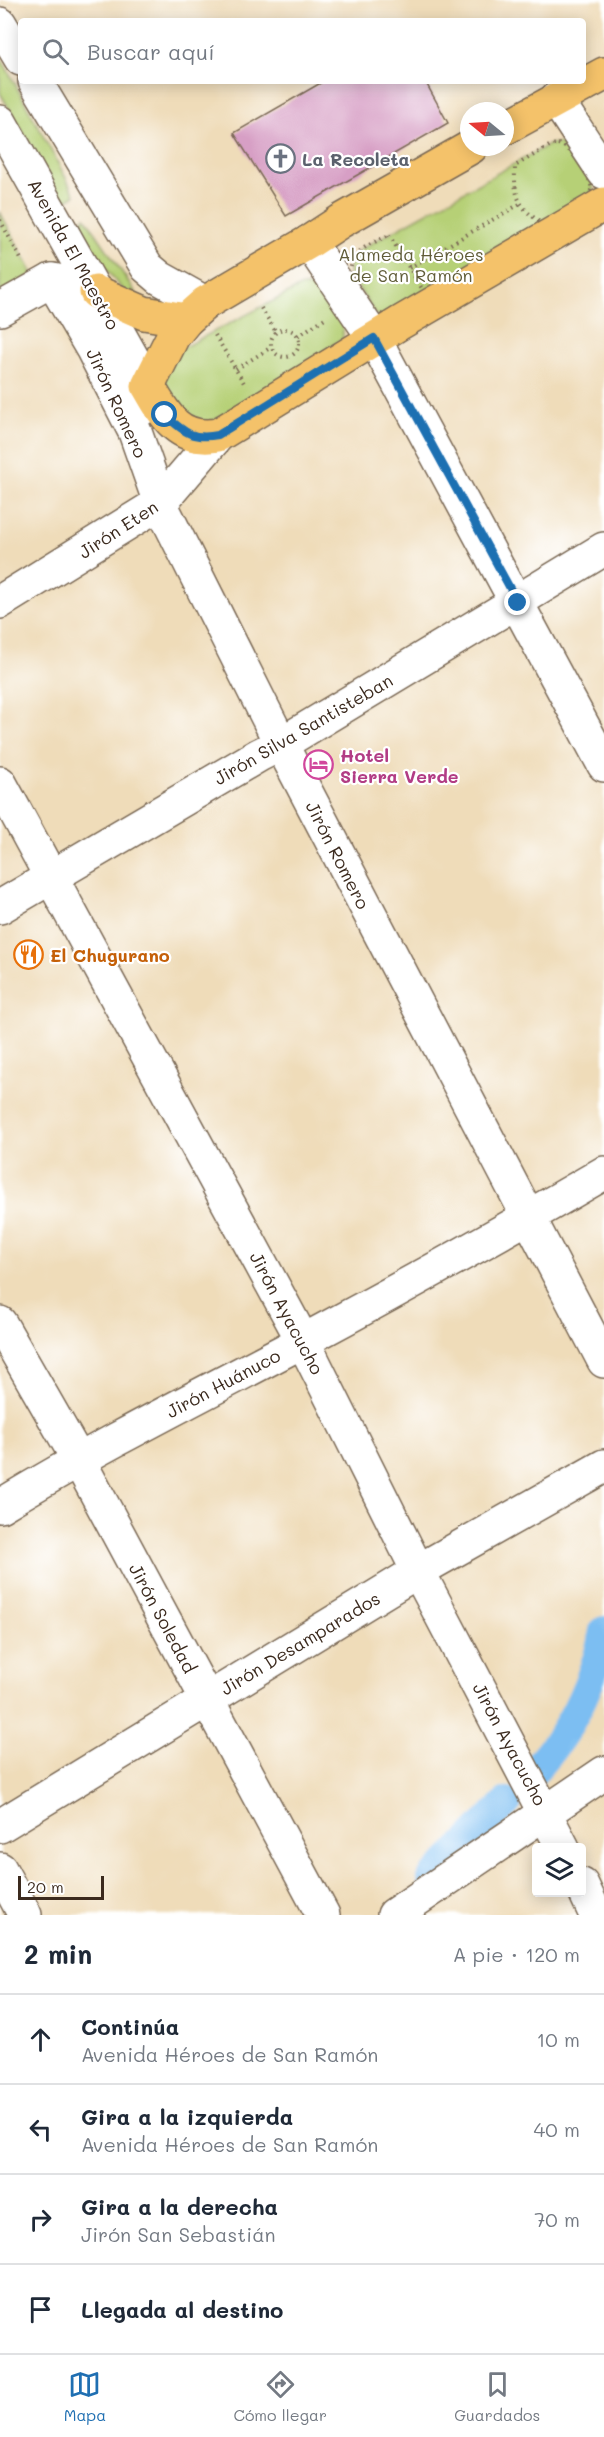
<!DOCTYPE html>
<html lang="es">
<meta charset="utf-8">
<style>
body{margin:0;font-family:Mali,sans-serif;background:#f6f6f7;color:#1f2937}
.controls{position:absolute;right:18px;bottom:18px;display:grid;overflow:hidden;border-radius:6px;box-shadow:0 3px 15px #0003}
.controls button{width:54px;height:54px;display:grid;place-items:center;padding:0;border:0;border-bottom:2px solid #e0e1e3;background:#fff;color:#1f2937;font:30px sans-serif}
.compass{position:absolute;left:460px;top:102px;width:54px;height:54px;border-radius:50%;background:#fff;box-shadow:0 3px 15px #0003;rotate:288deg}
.scale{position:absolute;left:18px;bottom:15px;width:86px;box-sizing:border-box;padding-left:6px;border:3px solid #3b2a1e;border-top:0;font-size:16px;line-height:21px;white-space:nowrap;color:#3b2a1e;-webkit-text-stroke:4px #fff;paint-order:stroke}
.stop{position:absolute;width:18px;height:18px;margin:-14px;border:4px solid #1f6fb2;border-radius:50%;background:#fff}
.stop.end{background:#1f6fb2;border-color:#fff;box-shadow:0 2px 6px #0008}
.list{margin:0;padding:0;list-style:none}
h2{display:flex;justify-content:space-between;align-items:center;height:78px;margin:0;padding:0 24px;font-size:26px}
h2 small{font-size:20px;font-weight:400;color:#747a83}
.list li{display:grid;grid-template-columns:39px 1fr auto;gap:18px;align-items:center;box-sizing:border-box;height:90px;padding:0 24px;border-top:2px solid #e0e1e3}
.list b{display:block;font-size:22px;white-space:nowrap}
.list p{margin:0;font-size:20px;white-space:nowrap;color:#747a83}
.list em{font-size:20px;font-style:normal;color:#747a83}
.icon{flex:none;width:33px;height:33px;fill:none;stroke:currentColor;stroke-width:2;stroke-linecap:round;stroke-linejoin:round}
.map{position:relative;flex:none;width:604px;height:1915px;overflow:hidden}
.search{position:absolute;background:#fff;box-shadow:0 3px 15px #0003;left:18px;right:18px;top:18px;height:66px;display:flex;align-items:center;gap:15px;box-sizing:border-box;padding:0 21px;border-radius:6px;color:#747a83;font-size:22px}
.sheet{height:438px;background:#fff}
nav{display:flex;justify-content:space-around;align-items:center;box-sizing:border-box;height:84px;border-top:2px solid #e0e1e3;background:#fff;font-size:16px;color:#747a83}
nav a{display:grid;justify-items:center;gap:3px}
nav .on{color:#1f6fb2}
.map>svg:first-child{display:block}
</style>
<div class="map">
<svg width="604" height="1915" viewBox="0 0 604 1915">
<rect width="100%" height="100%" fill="#fff"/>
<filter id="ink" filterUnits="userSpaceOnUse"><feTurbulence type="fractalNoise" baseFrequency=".0167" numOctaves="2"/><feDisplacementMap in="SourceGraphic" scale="12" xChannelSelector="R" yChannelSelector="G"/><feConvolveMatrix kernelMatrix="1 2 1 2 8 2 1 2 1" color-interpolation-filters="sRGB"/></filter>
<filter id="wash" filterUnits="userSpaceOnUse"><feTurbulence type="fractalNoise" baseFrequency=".008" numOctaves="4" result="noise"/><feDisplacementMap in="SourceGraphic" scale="24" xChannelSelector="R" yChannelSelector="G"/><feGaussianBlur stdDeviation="1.35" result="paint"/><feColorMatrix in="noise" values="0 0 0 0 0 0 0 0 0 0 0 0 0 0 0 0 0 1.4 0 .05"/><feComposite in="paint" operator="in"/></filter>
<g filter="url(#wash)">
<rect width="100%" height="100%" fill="#efdcb9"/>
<g fill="#b6d076" stroke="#787d4a" stroke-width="1.5">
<polygon points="0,56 75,195 63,202 0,93"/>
<path d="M558,143C570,146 594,175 593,188C593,190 591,195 590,197L383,318L375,314L349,273V265L359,250L550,144Z"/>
<polygon points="0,212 33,274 0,293"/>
<polygon points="85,217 136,293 126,294 97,258 78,225"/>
<polygon points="302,286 319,288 343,325 343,339 207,425 169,407 164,377 180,349"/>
</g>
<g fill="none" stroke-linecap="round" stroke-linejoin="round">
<g stroke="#7cbef2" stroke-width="30">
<path d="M529,1777C541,1762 554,1748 564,1732C581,1706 599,1662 604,1631"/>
<polyline points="432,1879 507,1802"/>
</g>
</g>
<g id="blocks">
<polygon fill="#d79fc5" points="324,81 425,81 448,123 286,216 234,133"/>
</g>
</g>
<g filter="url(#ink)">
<use href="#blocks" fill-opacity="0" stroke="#7a6854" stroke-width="1.5"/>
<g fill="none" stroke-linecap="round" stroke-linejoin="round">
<defs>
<g id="minor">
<polyline points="0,24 21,59"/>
<polyline points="35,81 147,267 160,278 205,303"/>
<polyline points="556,99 604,172"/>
<polyline points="0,122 148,386 140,410"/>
<polyline points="309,242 374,338 604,765"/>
<polyline points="52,280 93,350 135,432 160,503 281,744 604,1361"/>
<polyline points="0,309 52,280 75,284"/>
<polyline points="0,602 160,503 218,435"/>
<polyline points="0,783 303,1341 418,1571 563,1848"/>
<polyline points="0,907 259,755 281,744 604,549"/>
<polyline points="0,1323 78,1459 323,1915"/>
<path d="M0,1506C99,1446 201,1395 303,1341C404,1287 505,1231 604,1173"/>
<polyline points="0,1826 418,1571 604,1466"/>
<polyline points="0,1869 25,1915"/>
<polyline points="582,1885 596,1915"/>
<polyline points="394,1915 604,1773"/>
</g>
<g id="major">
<polyline points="505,128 604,74"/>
<path d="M471,147L341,221L309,242L205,303L186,320L173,336L148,386C165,416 179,442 218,435L400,323L604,204"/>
<polyline points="96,292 144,313 186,320"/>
</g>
</defs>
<use href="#minor" stroke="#7a6854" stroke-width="36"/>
<use href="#major" stroke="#7a6854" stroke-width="36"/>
<g stroke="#7a6854" stroke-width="4" stroke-dasharray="1.5 4.5" stroke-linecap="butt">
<path d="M558,144C574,148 589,174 592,189L584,201L544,225C518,207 514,198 515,166L551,145Z"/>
<polyline points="0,220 22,261"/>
<path d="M389,235L426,295L385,316L371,309L350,273C351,250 371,244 389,235Z"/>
<polyline points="409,268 520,204"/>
<polyline points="261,308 276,332"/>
<circle cx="285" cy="343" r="14"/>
<polyline points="215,335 244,383"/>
<polyline points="298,336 325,318"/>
<polyline points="236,369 270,348"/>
</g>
<use href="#minor" stroke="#fff" stroke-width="33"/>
<use href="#major" stroke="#f4c26a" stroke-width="33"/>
</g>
</g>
<g fill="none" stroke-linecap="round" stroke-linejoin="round" filter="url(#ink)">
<path stroke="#1f6fb2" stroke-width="8" d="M165,415C184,432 192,440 218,435L374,338L518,603"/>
</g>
<defs>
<symbol id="church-ring" viewBox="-11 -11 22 22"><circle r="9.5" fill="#fff" stroke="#6b7280" stroke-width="1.5"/><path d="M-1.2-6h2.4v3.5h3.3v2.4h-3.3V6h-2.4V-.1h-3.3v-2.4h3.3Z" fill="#6b7280"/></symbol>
<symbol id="hotel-ring" viewBox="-11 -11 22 22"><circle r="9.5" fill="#fff" stroke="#d1479c" stroke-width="1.5"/><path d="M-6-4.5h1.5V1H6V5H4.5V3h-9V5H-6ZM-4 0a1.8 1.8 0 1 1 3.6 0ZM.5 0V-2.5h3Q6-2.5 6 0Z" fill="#d1479c"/></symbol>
<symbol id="restaurant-ring" viewBox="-11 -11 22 22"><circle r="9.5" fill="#fff" stroke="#e8710a" stroke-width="1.5"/><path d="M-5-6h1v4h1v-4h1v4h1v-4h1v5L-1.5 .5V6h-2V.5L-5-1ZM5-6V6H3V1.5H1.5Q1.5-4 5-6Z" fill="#e8710a"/></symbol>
</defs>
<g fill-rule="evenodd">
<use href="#church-ring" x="264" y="142" width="33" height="33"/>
<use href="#hotel-ring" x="302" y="748" width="33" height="33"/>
<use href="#restaurant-ring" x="12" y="938" width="33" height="33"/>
</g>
<g text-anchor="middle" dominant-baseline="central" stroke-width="4.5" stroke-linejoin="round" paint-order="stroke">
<g font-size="18" font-weight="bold" fill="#5b616d" stroke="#fff" text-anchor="start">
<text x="302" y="159">La Recoleta</text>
</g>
<g font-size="18" fill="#3b2a1e" stroke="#fff">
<text transform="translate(74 254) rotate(61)">Avenida El Maestro</text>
<text transform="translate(117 403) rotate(65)">Jirón Romero</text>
<text transform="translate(118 529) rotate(-33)">Jirón Eten</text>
<text transform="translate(303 729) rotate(-30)">Jirón Silva Santisteban</text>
<text transform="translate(338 855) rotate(63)">Jirón Romero</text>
<text transform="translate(287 1313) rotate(62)">Jirón Ayacucho</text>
<text transform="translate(223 1383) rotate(-28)">Jirón Huánuco</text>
<text transform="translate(163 1618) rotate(62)">Jirón Soledad</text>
<text transform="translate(300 1643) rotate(-31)">Jirón Desamparados</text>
<text transform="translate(510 1744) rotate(62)">Jirón Ayacucho</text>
</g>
<g font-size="18" fill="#605c38" stroke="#fff">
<text x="411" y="254">Alameda Héroes<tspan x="411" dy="21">de San Ramón</tspan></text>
</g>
<g font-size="18" font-weight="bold" fill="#b23c85" stroke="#fff" text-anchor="start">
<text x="340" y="755">Hotel<tspan x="340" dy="21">Sierra Verde</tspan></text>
</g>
<g font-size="18" font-weight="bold" fill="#c56008" stroke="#fff" text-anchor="start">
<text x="50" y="955">El Chugurano</text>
</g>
</g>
</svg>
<div class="controls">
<button><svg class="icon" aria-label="layers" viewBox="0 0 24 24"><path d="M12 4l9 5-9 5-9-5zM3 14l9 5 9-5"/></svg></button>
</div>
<svg class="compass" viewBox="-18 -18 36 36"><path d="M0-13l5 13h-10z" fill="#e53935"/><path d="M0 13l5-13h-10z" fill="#747a83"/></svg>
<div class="scale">20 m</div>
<div class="stop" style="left:165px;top:415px"></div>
<div class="stop end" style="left:518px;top:603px"></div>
<div class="search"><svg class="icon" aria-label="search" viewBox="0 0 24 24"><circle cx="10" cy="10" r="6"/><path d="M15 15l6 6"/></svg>Buscar aquí</div>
</div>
<section class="sheet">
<h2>2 min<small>A pie · 120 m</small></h2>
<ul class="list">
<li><svg class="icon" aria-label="ahead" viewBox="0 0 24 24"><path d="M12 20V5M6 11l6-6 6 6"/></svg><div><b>Continúa</b><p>Avenida Héroes de San Ramón</p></div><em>10 m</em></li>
<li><svg class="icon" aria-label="left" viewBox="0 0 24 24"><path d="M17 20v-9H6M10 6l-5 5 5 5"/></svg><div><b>Gira a la izquierda</b><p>Avenida Héroes de San Ramón</p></div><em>40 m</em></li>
<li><svg class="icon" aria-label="right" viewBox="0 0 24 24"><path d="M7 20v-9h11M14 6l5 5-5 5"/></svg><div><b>Gira a la derecha</b><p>Jirón San Sebastián</p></div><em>70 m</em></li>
<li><svg class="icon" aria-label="arrive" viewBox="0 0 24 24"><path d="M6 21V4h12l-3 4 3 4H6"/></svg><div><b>Llegada al destino</b></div></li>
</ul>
</section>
<nav>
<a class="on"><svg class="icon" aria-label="map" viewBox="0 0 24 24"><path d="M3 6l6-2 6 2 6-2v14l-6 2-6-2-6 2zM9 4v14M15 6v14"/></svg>Mapa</a>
<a><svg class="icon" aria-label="directions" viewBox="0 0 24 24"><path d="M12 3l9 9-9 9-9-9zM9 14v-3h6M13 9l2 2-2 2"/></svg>Cómo llegar</a>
<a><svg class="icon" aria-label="saved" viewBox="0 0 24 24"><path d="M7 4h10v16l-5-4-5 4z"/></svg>Guardados</a>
</nav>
